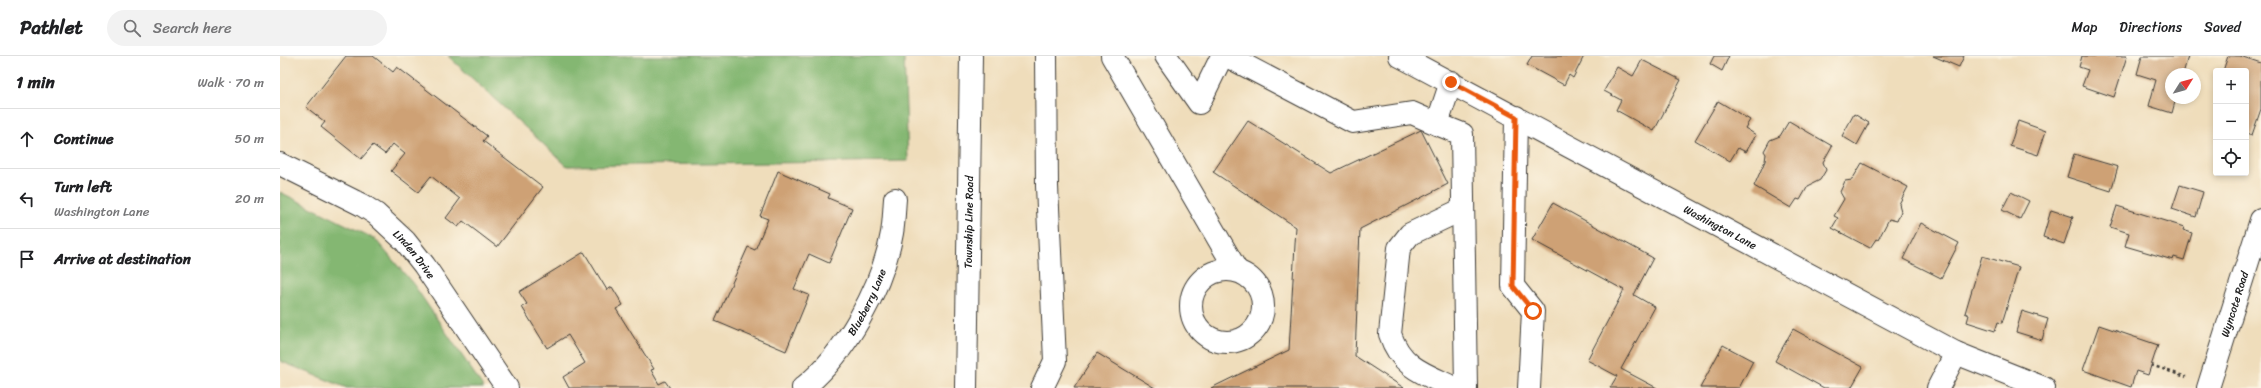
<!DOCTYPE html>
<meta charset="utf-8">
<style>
body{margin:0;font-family:Sriracha,sans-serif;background:#f2f2f2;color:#202124}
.controls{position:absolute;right:12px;top:12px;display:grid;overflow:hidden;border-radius:4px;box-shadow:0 2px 6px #0003}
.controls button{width:36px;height:36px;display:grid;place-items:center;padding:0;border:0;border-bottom:1px solid #e0e0e0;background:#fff;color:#202124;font:20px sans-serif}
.compass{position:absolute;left:1885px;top:12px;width:36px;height:36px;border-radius:50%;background:#fff;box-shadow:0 2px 6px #0003;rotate:53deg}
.stop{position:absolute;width:12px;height:12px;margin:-9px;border:3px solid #ea580c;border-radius:50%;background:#fff}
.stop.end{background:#ea580c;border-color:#fff;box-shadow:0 1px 4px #0008}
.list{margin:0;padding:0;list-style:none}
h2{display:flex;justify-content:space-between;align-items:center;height:52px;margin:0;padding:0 16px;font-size:17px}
h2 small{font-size:13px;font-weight:400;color:#757577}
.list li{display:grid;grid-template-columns:26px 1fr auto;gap:12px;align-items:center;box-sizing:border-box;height:60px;padding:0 16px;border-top:1px solid #e0e0e0}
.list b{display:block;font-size:15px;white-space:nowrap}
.list p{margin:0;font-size:13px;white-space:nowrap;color:#757577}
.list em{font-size:13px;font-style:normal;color:#757577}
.icon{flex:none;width:22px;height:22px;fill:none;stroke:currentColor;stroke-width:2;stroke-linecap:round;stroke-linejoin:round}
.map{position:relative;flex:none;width:1981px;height:332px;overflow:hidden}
header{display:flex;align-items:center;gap:24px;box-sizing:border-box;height:56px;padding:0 20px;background:#fff;border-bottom:1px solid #e0e0e0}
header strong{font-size:19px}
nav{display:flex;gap:22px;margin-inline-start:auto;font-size:14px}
.search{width:280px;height:36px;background:#f2f2f2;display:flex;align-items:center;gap:10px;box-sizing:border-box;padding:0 14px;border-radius:22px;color:#757577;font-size:15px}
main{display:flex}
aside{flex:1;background:#fff}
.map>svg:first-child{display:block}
</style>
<header>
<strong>Pathlet</strong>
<div class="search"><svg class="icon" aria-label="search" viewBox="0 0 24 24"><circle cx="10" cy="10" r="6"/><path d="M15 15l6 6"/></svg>Search here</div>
<nav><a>Map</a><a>Directions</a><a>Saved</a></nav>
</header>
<main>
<aside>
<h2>1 min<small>Walk · 70 m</small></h2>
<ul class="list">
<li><svg class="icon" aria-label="ahead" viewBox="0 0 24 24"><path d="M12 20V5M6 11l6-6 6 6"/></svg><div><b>Continue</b></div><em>50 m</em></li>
<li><svg class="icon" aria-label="left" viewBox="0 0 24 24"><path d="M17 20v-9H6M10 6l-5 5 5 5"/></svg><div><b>Turn left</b><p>Washington Lane</p></div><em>20 m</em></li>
<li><svg class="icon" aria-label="arrive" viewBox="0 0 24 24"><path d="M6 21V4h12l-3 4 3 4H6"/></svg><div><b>Arrive at destination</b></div></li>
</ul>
</aside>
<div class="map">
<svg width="1981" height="332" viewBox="0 0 1981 332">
<rect width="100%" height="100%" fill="#fcf5e5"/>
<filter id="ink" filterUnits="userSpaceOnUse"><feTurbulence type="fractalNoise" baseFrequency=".025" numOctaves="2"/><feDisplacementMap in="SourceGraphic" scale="8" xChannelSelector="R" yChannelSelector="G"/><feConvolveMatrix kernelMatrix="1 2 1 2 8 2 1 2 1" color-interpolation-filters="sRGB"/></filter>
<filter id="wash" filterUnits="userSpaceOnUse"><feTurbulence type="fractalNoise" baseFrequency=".012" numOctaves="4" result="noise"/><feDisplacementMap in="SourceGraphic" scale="16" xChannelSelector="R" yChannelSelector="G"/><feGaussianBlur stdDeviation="0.9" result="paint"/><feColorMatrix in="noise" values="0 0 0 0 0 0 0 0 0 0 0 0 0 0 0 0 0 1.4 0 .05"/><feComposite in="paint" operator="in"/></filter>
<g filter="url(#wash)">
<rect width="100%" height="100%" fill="#efddbb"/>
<g fill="#84b772" stroke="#506a47">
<polygon points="168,0 624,0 628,105 287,110"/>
<polygon points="0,136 95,183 134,229 204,332 67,332 0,305"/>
</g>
<g id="blocks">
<g fill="#cea175">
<polygon points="66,0 93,0 113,16 117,11 207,80 203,85 263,131 217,191 183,165 178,171 166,162 180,143 151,120 138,136 111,115 125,98 113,88 105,98 93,89 81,103 41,71 45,66 26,51"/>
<polygon points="1252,0 1304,0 1293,22 1289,19 1284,29 1247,9"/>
<polygon points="1434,0 1449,0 1442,15 1430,8"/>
<polygon points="1653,0 1684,0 1679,11"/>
<polygon points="1802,0 1847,0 1834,41 1802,30 1808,14 1799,11"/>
<polygon points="1862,0 1908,0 1903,18 1891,18 1891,42 1896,42 1892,57 1869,50 1876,24 1857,18"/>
<polygon points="1948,0 1960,0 1981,7 1981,53 1972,79 1966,77 1966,15 1943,15"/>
<polygon points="1362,4 1401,24 1374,75 1336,54 1341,44 1324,35 1337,11 1353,20"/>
<polygon points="1438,45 1470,64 1465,72 1476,79 1466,96 1458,92 1450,105 1415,84"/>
<polygon points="1574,58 1589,67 1577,89 1562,80"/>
<polygon points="968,65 1051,117 1141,74 1168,128 1080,173 1075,300 1124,332 931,332 1009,294 1016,171 933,116"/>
<polygon points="1509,65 1552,90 1543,106 1546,114 1540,124 1528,130 1520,144 1517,143 1511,152 1474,130 1485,105 1486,98 1484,95 1490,84 1500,80"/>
<polygon points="1738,65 1766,75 1758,99 1730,90"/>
<polygon points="1794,98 1838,111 1831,135 1787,121"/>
<polygon points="1582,107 1628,131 1619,148 1621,155 1617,165 1609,163 1598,184 1596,183 1590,192 1552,172 1558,162 1554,160 1564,143 1560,136 1565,125 1572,124"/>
<polygon points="498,115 550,138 548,142 572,152 549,207 529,198 514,233 529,239 506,295 435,265 468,191 475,194 488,163 480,160"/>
<polygon points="1900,129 1923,136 1916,161 1892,153"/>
<polygon points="1731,136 1749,145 1740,163 1722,154"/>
<polygon points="1273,147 1373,202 1354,239 1375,251 1341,313 1377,332 1330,332 1337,320 1307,304 1344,234 1252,184"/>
<polygon points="1837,150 1904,171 1903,174 1912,177 1904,204 1894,201 1893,204 1845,190 1849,177 1830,171"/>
<polygon points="1771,154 1793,161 1784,188 1763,181"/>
<polygon points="1641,167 1679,187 1661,222 1623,203"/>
<polygon points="304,196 327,234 332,231 343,249 336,253 374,313 371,314 379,328 385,325 390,332 289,332 283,321 305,307 288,279 267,292 242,251 247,248 239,236"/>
<polygon points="1702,200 1739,211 1722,267 1718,266 1715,275 1687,266 1689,259 1685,257"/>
<polygon points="1742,255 1768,263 1762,284 1736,276"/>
<polygon points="1819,269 1878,289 1868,319 1856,315 1851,331 1803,314"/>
<polygon points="1513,273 1583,311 1571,332 1544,332 1495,305"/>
<polygon points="1443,289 1473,305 1459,332 1420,332"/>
<polygon points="817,297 875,332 794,332"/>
</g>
</g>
</g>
<g filter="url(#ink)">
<use href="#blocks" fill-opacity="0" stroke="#3c3934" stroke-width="1"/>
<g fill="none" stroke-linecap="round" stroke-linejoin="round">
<defs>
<g id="minor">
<polyline points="832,0 957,215"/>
<polyline points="886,0 919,47 942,0"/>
<polyline points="947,0 1073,66 1132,57 1157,68"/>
<path id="s1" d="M1120,0L1676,297L1764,332"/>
<polyline points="1171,26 1157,68 1182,78 1186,332"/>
<polyline points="1236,61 1233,230 1253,255 1249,332"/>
<path id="s2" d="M0,108L82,149L96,158L125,185L144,209L227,332"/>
<circle cx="947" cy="250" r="36"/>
<path id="s3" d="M523,332C566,298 603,230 612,177C614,166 614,154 615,143"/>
<polyline points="762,332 775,305 767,130 766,0"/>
<path d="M1175,332C1145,318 1121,312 1110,278L1119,192L1130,178L1183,153"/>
<polyline points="1658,332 1676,297"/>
<path id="s4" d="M1928,332L1981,164"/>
</g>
<g id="major">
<path id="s5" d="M686,332L691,0"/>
</g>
</defs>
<use href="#minor" stroke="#3c3934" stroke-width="24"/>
<use href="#major" stroke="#3c3934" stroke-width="24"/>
<polyline stroke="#3c3934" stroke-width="2.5" stroke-dasharray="3 3" stroke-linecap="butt" points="1871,309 1906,321"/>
<use href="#minor" stroke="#fff" stroke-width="22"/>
<use href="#major" stroke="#fff" stroke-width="22"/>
</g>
</g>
<g fill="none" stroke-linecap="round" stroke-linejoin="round" filter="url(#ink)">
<polyline stroke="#ea580c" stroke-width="5" points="1171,26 1236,61 1233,230 1253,255"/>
</g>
<g text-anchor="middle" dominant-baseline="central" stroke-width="3.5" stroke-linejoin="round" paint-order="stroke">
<g font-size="11" fill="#1c1c1c" stroke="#fcf5e5">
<text stroke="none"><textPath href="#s5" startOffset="166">Township Line Road</textPath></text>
<text stroke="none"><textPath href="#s1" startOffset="363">Washington Lane</textPath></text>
<text stroke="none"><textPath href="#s2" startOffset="164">Linden Drive</textPath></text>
<text stroke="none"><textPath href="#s3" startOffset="108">Blueberry Lane</textPath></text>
<text stroke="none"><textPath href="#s4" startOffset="88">Wyncote Road</textPath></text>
</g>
</g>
</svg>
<div class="controls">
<button>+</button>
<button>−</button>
<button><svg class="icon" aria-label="locate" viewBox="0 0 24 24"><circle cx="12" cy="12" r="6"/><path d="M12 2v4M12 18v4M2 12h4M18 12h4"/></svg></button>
</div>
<svg class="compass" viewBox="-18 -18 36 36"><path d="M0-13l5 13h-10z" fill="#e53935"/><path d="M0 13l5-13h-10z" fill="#757577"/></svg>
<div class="stop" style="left:1253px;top:255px"></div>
<div class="stop end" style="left:1171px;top:26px"></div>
</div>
</main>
